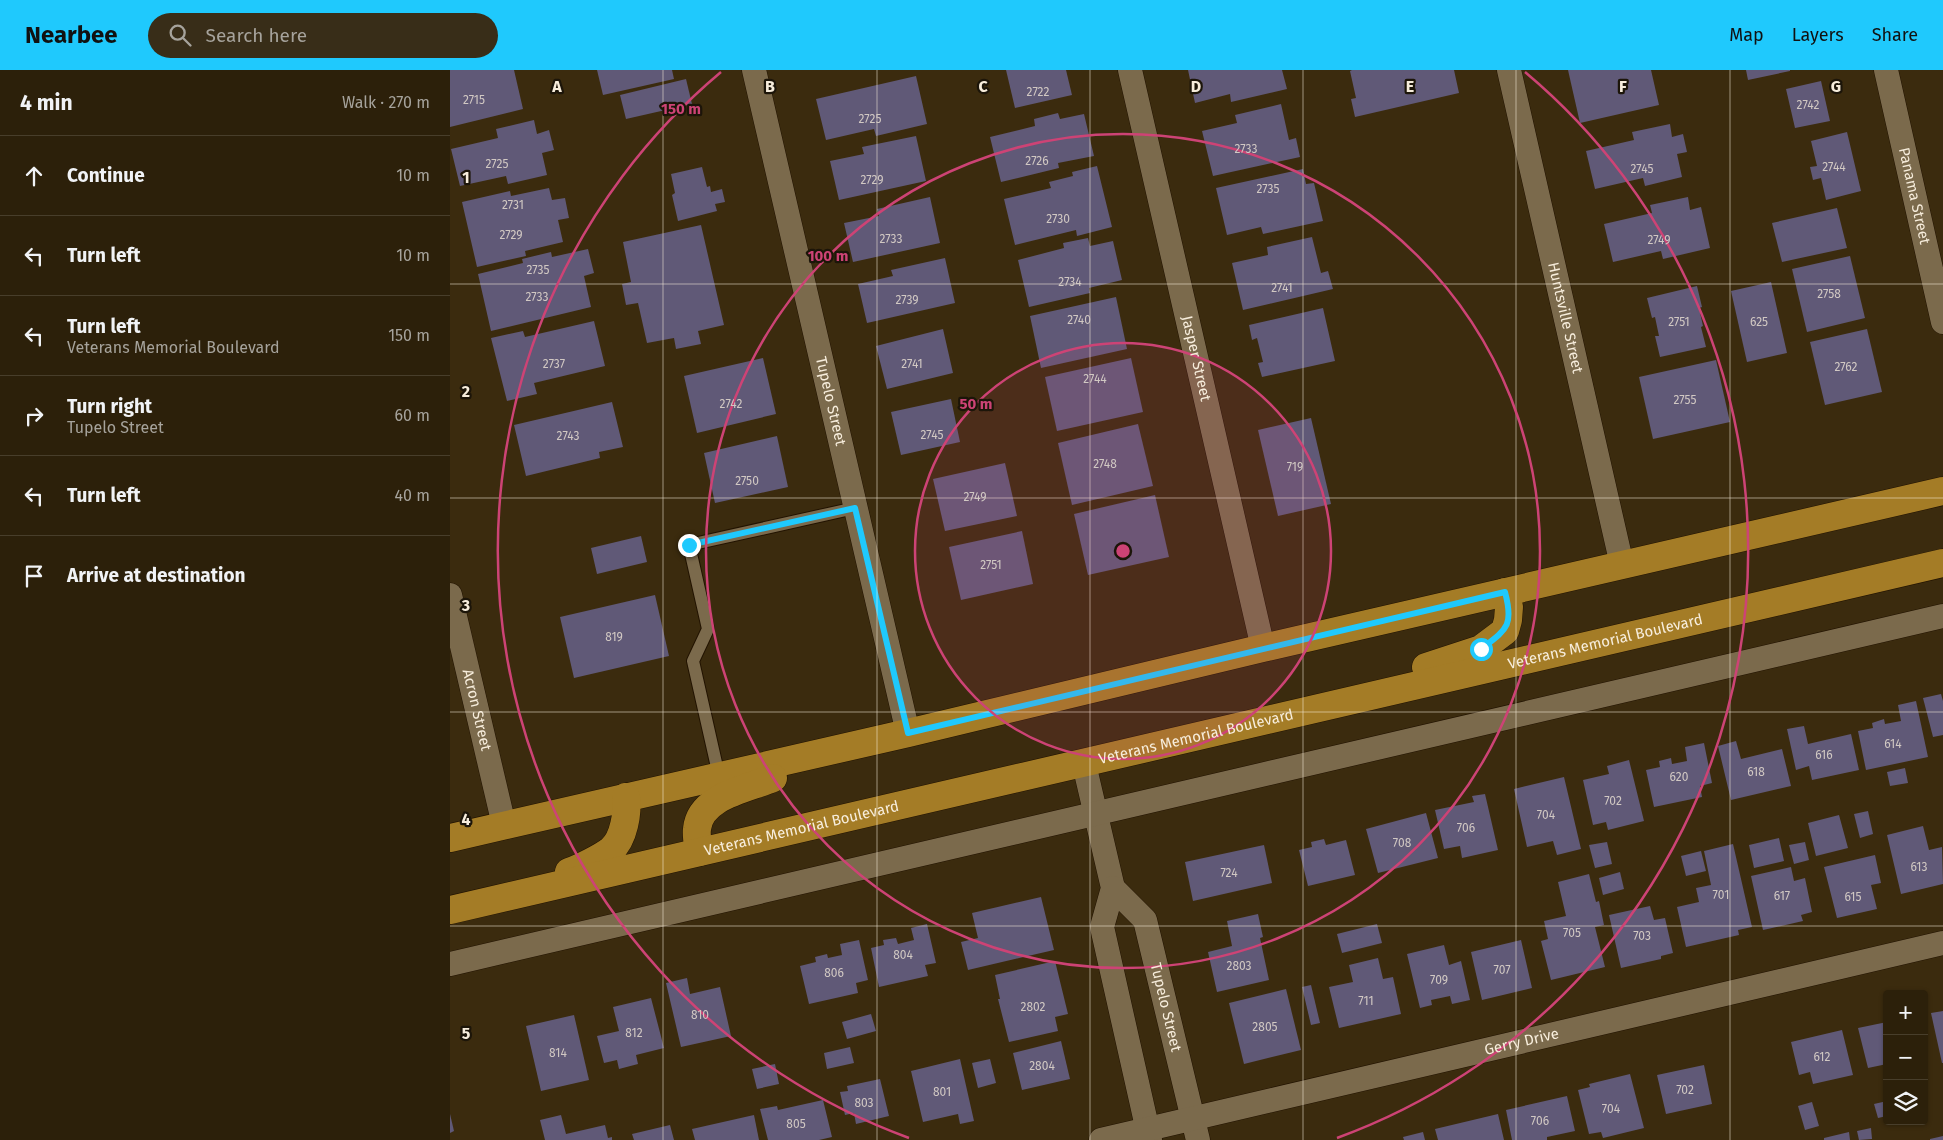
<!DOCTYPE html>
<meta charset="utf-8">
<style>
body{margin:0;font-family:"Fira Sans",sans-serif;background:#382d18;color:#f1f3f6}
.controls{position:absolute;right:15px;bottom:15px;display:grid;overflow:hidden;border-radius:5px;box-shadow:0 1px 4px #0004}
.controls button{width:45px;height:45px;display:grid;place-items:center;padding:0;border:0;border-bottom:1px solid #483e2b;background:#2c200a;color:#f1f3f6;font:25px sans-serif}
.stop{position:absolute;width:15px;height:15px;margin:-11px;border:4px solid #1fc9fd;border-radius:50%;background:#fff}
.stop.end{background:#1fc9fd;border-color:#fff;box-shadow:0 1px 5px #0008}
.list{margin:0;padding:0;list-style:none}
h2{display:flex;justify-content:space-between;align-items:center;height:65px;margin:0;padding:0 20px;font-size:21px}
h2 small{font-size:16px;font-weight:400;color:#a6a39c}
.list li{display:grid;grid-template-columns:32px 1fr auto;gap:15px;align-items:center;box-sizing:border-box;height:80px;padding:0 20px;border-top:1px solid #483e2b}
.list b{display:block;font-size:19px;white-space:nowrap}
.list p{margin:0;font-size:16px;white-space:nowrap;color:#a6a39c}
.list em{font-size:16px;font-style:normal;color:#a6a39c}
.icon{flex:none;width:28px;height:28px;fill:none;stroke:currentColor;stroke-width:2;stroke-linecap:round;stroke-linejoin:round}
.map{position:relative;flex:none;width:1493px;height:1070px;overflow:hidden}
header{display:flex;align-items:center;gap:30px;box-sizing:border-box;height:70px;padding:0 25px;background:#1fc9fd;color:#111}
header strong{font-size:24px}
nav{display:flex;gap:28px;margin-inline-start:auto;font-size:18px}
.search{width:350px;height:45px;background:#382d18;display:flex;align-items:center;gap:12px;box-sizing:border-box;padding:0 18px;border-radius:28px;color:#a6a39c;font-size:19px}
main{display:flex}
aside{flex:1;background:#2c200a}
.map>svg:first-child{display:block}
</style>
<header>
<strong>Nearbee</strong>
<div class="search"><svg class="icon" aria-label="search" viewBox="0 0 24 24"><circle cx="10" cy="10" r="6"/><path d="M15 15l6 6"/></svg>Search here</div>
<nav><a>Map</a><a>Layers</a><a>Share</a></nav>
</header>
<main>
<aside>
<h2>4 min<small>Walk · 270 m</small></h2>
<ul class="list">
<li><svg class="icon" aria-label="ahead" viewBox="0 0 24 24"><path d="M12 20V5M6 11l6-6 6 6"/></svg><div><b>Continue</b></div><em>10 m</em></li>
<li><svg class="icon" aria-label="left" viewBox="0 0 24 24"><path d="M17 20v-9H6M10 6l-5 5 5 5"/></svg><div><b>Turn left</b></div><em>10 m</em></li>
<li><svg class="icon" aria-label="left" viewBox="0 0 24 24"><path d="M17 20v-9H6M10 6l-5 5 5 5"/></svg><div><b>Turn left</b><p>Veterans Memorial Boulevard</p></div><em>150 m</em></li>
<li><svg class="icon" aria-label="right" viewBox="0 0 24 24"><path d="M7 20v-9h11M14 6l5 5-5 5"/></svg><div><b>Turn right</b><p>Tupelo Street</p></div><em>60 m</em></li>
<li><svg class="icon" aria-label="left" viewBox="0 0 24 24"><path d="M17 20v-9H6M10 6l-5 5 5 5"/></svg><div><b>Turn left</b></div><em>40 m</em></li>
<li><svg class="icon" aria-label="arrive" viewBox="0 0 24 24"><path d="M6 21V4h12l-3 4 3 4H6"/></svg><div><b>Arrive at destination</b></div></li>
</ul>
</aside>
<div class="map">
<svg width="1493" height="1070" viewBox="0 0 1493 1070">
<rect width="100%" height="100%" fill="#3b2b0e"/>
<g fill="#605977">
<polygon points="0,0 64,0 73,39 0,57"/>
<polygon points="147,0 222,0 224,9 153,25"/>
<polygon points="556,0 616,0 622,25 565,38"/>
<polygon points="738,0 832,0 837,19 781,32 780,24 745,33"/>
<polygon points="902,0 1004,0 1009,23 905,47 901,29 906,28 900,1"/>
<polygon points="1118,0 1201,0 1209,35 1130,53"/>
<polygon points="1296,0 1340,0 1340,1 1298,10"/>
<polygon points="466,6 477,54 426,66 424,59 376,70 366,29"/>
<polygon points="236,9 242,34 176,49 170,25"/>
<polygon points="1371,11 1380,51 1345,58 1336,19"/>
<polygon points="831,34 839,70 846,68 850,87 763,106 752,61 787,53 785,45"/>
<polygon points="608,43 610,49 634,44 644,86 608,93 609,98 551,112 540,67 585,56 584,49"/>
<polygon points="84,50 87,64 99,60 104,80 92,83 97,105 58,114 56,106 10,116 1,79 48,68 46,59"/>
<polygon points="1220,54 1222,67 1233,64 1237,82 1227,84 1232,107 1195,116 1193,108 1145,119 1136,81 1184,70 1182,62"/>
<polygon points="1397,62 1411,121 1376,130 1371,108 1363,110 1360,97 1367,96 1361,71"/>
<polygon points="466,66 476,111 389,130 380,91 414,84 412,77"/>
<polygon points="647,96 662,157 627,166 626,160 565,175 554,129 601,118 599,112 623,106 622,102"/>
<polygon points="252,97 257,117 260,116 261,122 272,119 275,132 265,134 267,141 228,151 222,125 225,123 221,104"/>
<polygon points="853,99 856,114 864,113 873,151 813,164 811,157 777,165 766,118"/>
<polygon points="99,118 102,130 115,128 119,148 108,150 113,172 75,181 76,186 27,197 12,132 60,121 61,126"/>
<polygon points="480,127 490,173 403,192 394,153 429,146 427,139"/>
<polygon points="1238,127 1240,140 1251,137 1260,178 1213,189 1211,181 1163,192 1154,154 1202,143 1200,135"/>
<polygon points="1387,138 1397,178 1332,192 1322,153"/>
<polygon points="251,155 274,255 248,261 251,274 226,279 224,268 197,273 188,233 176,235 172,214 181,212 173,172"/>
<polygon points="862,167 871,203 878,201 883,219 793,240 782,193 818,185 817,177"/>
<polygon points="638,168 640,176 663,171 672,210 639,218 640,223 579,237 568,190 614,178 613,173"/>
<polygon points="138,179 144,203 134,206 141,237 41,261 28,204 73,193 72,189 101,182 102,187"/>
<polygon points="1400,186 1415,248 1357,262 1342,199"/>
<polygon points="495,188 505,233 417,253 408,214 443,206 441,200"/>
<polygon points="1321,212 1337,283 1297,292 1281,221"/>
<polygon points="1247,216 1252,237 1249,238 1253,256 1251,257 1256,277 1210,287 1205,266 1209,266 1205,247 1202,248 1197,228"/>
<polygon points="666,227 677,279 591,298 580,246"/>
<polygon points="873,238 885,291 812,307 808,293 813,292 807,268 802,270 799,255"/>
<polygon points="144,251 155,296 84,313 87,324 57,331 41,268 73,261 75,267"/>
<polygon points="493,259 503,303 437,319 426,276"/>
<polygon points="1417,259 1432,322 1375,335 1360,272"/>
<polygon points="313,288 326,344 247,363 234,306"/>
<polygon points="681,288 693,342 607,361 595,307"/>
<polygon points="1266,290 1280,352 1203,369 1189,307"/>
<polygon points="501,329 510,372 451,385 441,342"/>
<polygon points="162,332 173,377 149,382 150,388 76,406 64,355"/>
<polygon points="861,348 881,434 828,446 808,360"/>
<polygon points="688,354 703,416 622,435 608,373"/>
<polygon points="327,366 338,417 265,433 254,383"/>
<polygon points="555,393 567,446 495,461 483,409"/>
<polygon points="705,425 719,487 638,505 624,444"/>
<polygon points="572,461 583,514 511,530 499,477"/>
<polygon points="191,466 197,492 147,504 141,478"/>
<polygon points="205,525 219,586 124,608 110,547"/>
<polygon points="1491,624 1493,631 1493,665 1483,667 1473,628"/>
<polygon points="1466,631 1478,687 1416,700 1408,661 1423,658 1422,653 1434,649 1435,654 1451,651 1448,635"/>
<polygon points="1354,656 1358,674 1401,664 1409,700 1362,710 1359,696 1346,700 1337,659"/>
<polygon points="1286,671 1291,689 1332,679 1341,716 1281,730 1268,676"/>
<polygon points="1254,673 1262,713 1250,716 1252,727 1204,737 1196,700 1210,697 1209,691 1221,688 1222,694 1237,691 1235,677"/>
<polygon points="1179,690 1194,751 1158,760 1156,752 1143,755 1133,710 1159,704 1157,696"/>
<polygon points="1455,698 1458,713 1440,716 1437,702"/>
<polygon points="1114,707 1131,779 1107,785 1103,771 1077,777 1064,719"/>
<polygon points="1035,724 1048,780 1012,788 1010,776 994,779 985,740 1024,732 1022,726"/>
<polygon points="1418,741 1423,764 1410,768 1404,744"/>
<polygon points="976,743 988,788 928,803 916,759"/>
<polygon points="1389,745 1398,778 1366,786 1358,753"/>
<polygon points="1473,756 1479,780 1492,777 1493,814 1451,824 1437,765"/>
<polygon points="1329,768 1334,791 1304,798 1299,775"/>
<polygon points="874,769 876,775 896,770 905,805 858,816 849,780 862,777 861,772"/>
<polygon points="1157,772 1162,794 1145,798 1139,775"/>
<polygon points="1355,772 1359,790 1344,794 1339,775"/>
<polygon points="1283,774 1302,857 1288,860 1289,865 1236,877 1227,837 1249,832 1246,818 1261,815 1254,781"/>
<polygon points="814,775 822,813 743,831 735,792"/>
<polygon points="1251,781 1256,801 1236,806 1231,786"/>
<polygon points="1425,785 1431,813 1421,815 1427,839 1387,848 1374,797"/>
<polygon points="1341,797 1344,811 1355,808 1362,842 1351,845 1353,851 1313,860 1301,806"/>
<polygon points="1170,802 1174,819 1153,825 1149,808"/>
<polygon points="1139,804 1146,832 1149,831 1154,855 1145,857 1155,897 1101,910 1091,871 1098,869 1094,851 1116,846 1108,812"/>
<polygon points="591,827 604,880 518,900 511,872 528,868 522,843"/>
<polygon points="1200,836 1204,850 1215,848 1223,883 1211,886 1211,889 1171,898 1159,845"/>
<polygon points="808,844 813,867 810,868 819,910 767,922 758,882 782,876 777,851"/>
<polygon points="477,854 486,893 475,895 478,906 429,917 421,878 434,875 433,870 446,868 448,874 464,870 461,858"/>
<polygon points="927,854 932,873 892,883 887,864"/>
<polygon points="409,870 418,910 406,913 408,923 359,934 350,896 366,892 365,887 377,884 378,888 392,885 390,874"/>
<polygon points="1071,870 1082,918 1032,930 1021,882"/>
<polygon points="994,875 999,895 1011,891 1020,930 1002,934 1000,926 981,930 982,935 970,938 957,884"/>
<polygon points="928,888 933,909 943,907 951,944 889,958 879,917 903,912 899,895"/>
<polygon points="605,891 618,944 605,947 608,961 559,972 548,929 550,929 545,905"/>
<polygon points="237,908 240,924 270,917 281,966 231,977 216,913"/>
<polygon points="861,915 870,953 861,955 852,917"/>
<polygon points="836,919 851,980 794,994 779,933"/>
<polygon points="201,928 214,978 186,985 188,994 169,999 167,990 154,993 147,966 169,961 163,937"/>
<polygon points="1493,941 1493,993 1492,993 1481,943"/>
<polygon points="421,944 426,961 397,969 392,952"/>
<polygon points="124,945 139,1010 91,1021 76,956"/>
<polygon points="1437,952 1437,994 1418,998 1408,958"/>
<polygon points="1392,960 1403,1005 1363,1014 1360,1002 1349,1005 1341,972"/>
<polygon points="611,971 620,1009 572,1020 563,983"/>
<polygon points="400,977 404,993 377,999 374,983"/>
<polygon points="510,989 524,1051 510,1054 508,1044 473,1052 461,1001"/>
<polygon points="540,989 546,1013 528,1018 522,993"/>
<polygon points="325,994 329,1014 307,1019 302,999"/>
<polygon points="1254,995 1262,1034 1216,1044 1207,1005"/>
<polygon points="1180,1004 1194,1058 1153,1068 1151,1062 1139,1064 1128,1020 1140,1017 1139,1014"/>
<polygon points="430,1009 439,1046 406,1054 404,1043 395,1045 390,1022 398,1021 397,1016"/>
<polygon points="1117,1026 1125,1061 1097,1067 1097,1070 1062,1070 1056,1040"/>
<polygon points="373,1030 382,1067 369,1070 318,1070 310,1039 327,1036 328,1040"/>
<polygon points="1437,1031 1437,1046 1428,1048 1424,1034"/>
<polygon points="1362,1032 1369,1056 1355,1060 1348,1036"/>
<polygon points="0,1044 4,1061 0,1063"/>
<polygon points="1048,1044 1054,1070 988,1070 985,1059"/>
<polygon points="111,1045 116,1064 155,1055 158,1068 162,1067 162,1070 95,1070 90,1050"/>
<polygon points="304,1045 309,1070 245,1070 242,1059"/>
<polygon points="220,1055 224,1070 184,1070 182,1064"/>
<polygon points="1421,1058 1422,1069 1409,1070 1407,1061"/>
<polygon points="973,1062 975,1070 954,1070 953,1067"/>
<polygon points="1399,1062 1400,1070 1374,1070 1374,1068"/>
<polygon points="1493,1066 1493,1070 1480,1070 1480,1069"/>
</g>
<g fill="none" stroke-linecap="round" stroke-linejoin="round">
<defs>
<polyline id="lane" points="269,706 243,591 258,559 239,475 405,438"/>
<g id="street">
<path id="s1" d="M304,0L458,663"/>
<path id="s2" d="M680,0L813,578"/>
<path id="s3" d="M1059,0L1172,495"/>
<path id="s4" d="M1436,0L1493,252"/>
<path id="s5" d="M0,525L54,755"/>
<polyline points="634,694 663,818 652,857 700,1070"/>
<path id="s6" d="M663,818L695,850L748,1070"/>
<polyline points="0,894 1493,546"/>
<path id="s7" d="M651,1070L1493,873"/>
</g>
<g id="primary">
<polyline points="976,597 1031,579 1055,561 1058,550 1059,537 1055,522"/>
<polyline points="0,768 458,663 813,578 1493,421"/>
<path d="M249,782C248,775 246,766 247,759C250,726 297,719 323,708"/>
<path d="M119,802C130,798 152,787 161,780C174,769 178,742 176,727"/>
<path id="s8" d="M0,840L1493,493"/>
</g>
</defs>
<use href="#lane" stroke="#221300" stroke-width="14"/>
<use href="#street" stroke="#221300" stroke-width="25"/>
<use href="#primary" stroke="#221300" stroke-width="29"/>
<use href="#lane" stroke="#7b6a4c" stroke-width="12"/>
<use href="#street" stroke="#7b6a4c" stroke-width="24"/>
<use href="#primary" stroke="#a47c26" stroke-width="28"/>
</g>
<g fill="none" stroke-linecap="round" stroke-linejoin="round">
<path stroke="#1fc9fd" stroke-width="6" d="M239,475L405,438L458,663L1055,522C1064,556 1057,559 1031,579"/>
</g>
<path fill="none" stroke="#f7eddc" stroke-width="1" stroke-opacity="0.55" d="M213,0V1070M427,0V1070M640,0V1070M853,0V1070M1066,0V1070M1280,0V1070M0,214H1493M0,428H1493M0,642H1493M0,856H1493"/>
<circle cx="673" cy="481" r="208" fill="#cd4375" fill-opacity=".12"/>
<g fill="none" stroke="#cd4375" stroke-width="2.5">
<circle cx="673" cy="481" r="208"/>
<circle cx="673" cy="481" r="417"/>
<path d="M459 1068A625 625 0 0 1 271 2M1075 2A625 625 0 0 1 887 1068"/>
</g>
<g text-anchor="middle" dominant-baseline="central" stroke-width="4.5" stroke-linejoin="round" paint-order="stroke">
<g font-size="12" fill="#d1c8c3">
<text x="588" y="22">2722</text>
<text x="24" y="30">2715</text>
<text x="1358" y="35">2742</text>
<text x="420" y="49">2725</text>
<text x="796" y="79">2733</text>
<text x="587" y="91">2726</text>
<text x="47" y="94">2725</text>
<text x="1384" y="97">2744</text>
<text x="1192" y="99">2745</text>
<text x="422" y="110">2729</text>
<text x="818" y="119">2735</text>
<text x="63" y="135">2731</text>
<text x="608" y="149">2730</text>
<text x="61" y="165">2729</text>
<text x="441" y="169">2733</text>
<text x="1209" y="170">2749</text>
<text x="88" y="200">2735</text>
<text x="620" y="212">2734</text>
<text x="832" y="218">2741</text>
<text x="1379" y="224">2758</text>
<text x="87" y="227">2733</text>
<text x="457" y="230">2739</text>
<text x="629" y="250">2740</text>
<text x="1229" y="252">2751</text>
<text x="1309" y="252">625</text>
<text x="104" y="294">2737</text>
<text x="462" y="294">2741</text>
<text x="1396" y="297">2762</text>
<text x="645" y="309">2744</text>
<text x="1235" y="330">2755</text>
<text x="281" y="334">2742</text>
<text x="482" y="365">2745</text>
<text x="118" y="366">2743</text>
<text x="655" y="394">2748</text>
<text x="845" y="397">719</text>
<text x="297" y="411">2750</text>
<text x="525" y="427">2749</text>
<text x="541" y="495">2751</text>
<text x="164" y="567">819</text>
<text x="1443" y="674">614</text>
<text x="1374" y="685">616</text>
<text x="1306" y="702">618</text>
<text x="1229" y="707">620</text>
<text x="1163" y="731">702</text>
<text x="1096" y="745">704</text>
<text x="1016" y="758">706</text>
<text x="952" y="773">708</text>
<text x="1469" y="797">613</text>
<text x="779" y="803">724</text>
<text x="1271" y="825">701</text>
<text x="1332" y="826">617</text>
<text x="1403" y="827">615</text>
<text x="1122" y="863">705</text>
<text x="1192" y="866">703</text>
<text x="453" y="885">804</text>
<text x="789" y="896">2803</text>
<text x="1052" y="900">707</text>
<text x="384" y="903">806</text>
<text x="989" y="910">709</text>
<text x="916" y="931">711</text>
<text x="583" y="937">2802</text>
<text x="250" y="945">810</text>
<text x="815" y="957">2805</text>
<text x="184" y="963">812</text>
<text x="108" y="983">814</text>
<text x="1372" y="987">612</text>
<text x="592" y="996">2804</text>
<text x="1235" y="1020">702</text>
<text x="492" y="1022">801</text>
<text x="414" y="1033">803</text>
<text x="1161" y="1039">704</text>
<text x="1090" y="1051">706</text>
<text x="346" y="1054">805</text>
</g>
<g font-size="15" fill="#f7eddc" stroke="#1c1509">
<text stroke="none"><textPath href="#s4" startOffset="129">Panama Street</textPath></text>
<text stroke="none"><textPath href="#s3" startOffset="254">Huntsville Street</textPath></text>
<text stroke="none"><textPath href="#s2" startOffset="296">Jasper Street</textPath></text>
<text stroke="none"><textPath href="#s1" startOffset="340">Tupelo Street</textPath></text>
<text stroke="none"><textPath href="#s8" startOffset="1186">Veterans Memorial Boulevard</textPath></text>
<text stroke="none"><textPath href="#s5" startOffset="118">Acron Street</textPath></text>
<text stroke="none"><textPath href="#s8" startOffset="766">Veterans Memorial Boulevard</textPath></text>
<text stroke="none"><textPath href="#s8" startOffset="361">Veterans Memorial Boulevard</textPath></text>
<text stroke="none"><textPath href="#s6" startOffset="135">Tupelo Street</textPath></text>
<text stroke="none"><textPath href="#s7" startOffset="432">Gerry Drive</textPath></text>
</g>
</g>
<g font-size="16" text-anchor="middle" font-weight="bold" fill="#f7eddc" stroke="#1c1509" stroke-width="4.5" stroke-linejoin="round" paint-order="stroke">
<text x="107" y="22">A</text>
<text x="320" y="22">B</text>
<text x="533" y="22">C</text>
<text x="746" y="22">D</text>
<text x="960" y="22">E</text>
<text x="1173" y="22">F</text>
<text x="1386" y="22">G</text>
<text x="16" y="113">1</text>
<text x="16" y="327">2</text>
<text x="16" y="541">3</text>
<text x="16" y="755">4</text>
<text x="16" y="969">5</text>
</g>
<circle cx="673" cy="481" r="8" fill="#cd4375" stroke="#1c1509" stroke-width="2.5"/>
<g font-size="15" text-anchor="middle" font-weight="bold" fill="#cd4375" stroke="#1c1509" stroke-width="4.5" stroke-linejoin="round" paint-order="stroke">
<text x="231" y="44">150 m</text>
<text x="378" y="191">100 m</text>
<text x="526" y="339">50 m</text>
</g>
</svg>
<div class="controls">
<button>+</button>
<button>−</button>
<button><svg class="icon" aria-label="layers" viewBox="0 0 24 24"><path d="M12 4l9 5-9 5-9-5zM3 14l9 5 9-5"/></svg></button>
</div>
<div class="stop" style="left:1031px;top:579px"></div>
<div class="stop end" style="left:239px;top:475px"></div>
</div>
</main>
